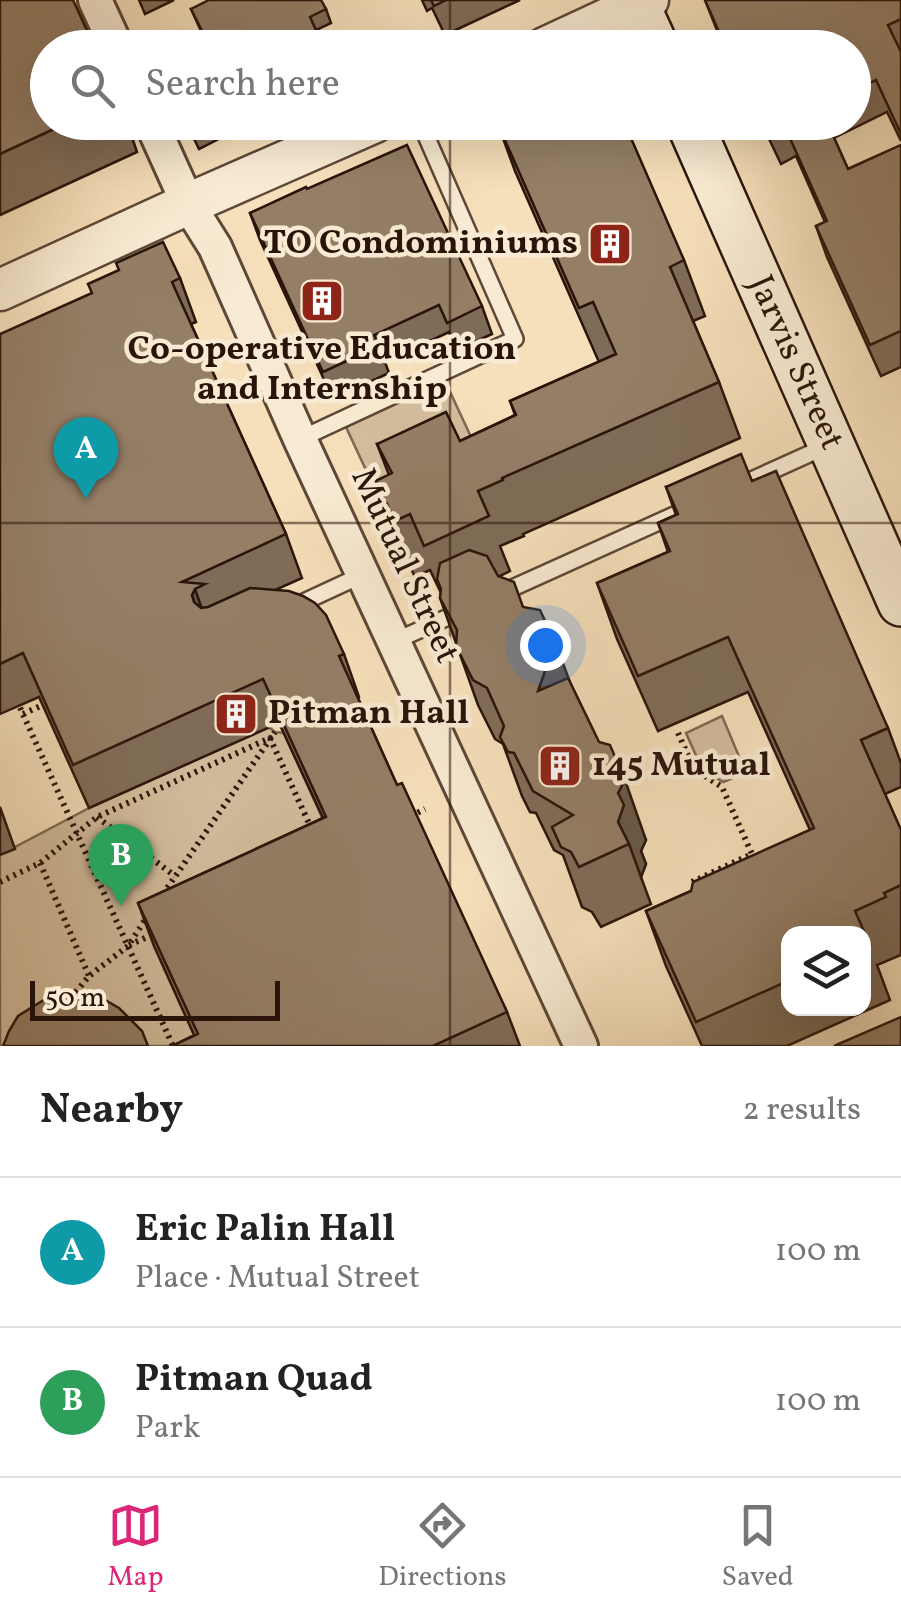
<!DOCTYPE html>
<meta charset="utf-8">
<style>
body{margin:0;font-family:Vollkorn,serif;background:#f2f2f2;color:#222}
.controls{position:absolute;right:30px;bottom:30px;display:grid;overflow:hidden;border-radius:20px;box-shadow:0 10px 40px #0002}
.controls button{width:90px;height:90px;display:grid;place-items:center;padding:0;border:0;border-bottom:2px solid #e0e0e0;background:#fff;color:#222;font:50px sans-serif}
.scale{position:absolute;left:30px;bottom:25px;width:250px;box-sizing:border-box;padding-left:10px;border:5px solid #2a140a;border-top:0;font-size:28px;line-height:35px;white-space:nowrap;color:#2a140a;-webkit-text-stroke:8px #f9ebd3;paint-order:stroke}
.you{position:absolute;left:545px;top:645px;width:35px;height:35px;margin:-25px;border:8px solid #fff;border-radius:50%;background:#1a73e8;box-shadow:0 0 0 15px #1a73e833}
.badge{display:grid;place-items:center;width:65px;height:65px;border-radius:50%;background:#db2777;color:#fff;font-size:32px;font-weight:700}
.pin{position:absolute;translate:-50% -82px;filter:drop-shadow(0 2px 5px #0008)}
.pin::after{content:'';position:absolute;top:52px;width:35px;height:30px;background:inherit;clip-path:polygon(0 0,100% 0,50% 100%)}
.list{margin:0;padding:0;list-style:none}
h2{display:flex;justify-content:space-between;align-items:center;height:130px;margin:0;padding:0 40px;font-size:42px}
h2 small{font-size:32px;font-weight:400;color:#767676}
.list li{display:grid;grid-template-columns:65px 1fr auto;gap:30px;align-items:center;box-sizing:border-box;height:150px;padding:0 40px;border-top:2px solid #e0e0e0}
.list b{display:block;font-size:38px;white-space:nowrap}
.list p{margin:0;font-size:32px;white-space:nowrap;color:#767676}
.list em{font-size:32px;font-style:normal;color:#767676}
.icon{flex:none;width:55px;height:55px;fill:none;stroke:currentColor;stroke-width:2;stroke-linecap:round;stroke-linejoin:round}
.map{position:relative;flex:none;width:901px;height:1046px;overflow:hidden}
.search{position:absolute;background:#fff;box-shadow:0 10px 40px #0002;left:30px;right:30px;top:30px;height:110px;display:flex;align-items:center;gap:25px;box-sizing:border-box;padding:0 35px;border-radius:55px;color:#767676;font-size:38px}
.sheet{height:430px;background:#fff}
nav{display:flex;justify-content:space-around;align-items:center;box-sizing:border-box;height:140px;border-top:2px solid #e0e0e0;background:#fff;font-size:28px;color:#767676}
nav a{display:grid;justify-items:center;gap:5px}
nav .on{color:#db2777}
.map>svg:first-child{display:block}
</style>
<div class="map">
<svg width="901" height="1046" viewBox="0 0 901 1046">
<rect width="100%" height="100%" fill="#f6e0bb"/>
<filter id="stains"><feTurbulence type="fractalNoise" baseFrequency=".002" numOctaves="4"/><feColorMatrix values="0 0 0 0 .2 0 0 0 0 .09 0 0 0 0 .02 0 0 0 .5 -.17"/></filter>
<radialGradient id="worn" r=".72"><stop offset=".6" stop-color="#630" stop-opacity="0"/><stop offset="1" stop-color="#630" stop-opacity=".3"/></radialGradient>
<g fill="#d3bd9d" stroke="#7e6854" stroke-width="2.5">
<polygon points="445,381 478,452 379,498 346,427"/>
<polygon points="722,716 746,773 723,782 702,769 686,733"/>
<polygon points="269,727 275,732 284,733 324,822 199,1046 0,1046 0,855 89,808"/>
</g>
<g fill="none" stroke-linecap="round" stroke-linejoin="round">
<defs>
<g id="service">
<polyline points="300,439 515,339 420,122"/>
<polyline points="736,487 829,445"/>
<polyline points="499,594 692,507"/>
<polyline points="295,606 364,574"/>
<polyline points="395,641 464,610"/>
</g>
<g id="minor">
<polyline points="95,0 117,48"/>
<polyline points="151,122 188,204 215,247 300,439 581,1046"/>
</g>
<g id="tertiary">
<polyline points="545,48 648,0"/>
<polyline points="0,290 188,204 375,122"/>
</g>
<g id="secondary">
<polyline points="634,0 656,48"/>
<polyline points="689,122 901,603"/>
</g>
</defs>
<use href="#service" stroke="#5d4736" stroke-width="20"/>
<use href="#minor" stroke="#5d4736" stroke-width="38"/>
<use href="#tertiary" stroke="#5d4736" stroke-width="45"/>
<use href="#secondary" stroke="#2a140a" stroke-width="50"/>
<g stroke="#2a140a" stroke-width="6" stroke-dasharray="2.5 5" stroke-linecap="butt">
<polyline points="17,701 173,1046"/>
<polyline points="23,714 49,702"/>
<polyline points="678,733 694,769 722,787 752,854 692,882"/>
<polyline points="411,816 425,809"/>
<polyline points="97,817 175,876"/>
<polyline points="40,863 89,976"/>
<polyline points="0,882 40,863 97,817 270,738 312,830"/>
<polyline points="163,894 275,732"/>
<polyline points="129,945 154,934"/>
<polyline points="71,998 89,976 128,946 147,917"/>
</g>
<use href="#service" stroke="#f9ebd3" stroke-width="15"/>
<use href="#minor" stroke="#f9ebd3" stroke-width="32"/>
<use href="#tertiary" stroke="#f9ebd3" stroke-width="40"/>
<use href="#secondary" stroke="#f9ebd3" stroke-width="45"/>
</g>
<g fill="#7f6c58" stroke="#2a140a" stroke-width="2.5" fill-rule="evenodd">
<polygon points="0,0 48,122 127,122 137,152 0,215"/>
<polygon points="139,0 174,0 145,14"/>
<polygon points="422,0 520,0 445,35 432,8 427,11"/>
<polygon points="705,0 901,0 901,141 887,112 834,138 848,169 901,145 901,367 881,376 827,257 816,226 825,222 796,156 781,164 761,122 854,122 854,48 724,48"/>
<polygon points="191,9 326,9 331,23 316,30 324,48 194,48 206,42"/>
<polygon points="186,122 252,122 199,149"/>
<polygon points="497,122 684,260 705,316 693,321 719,382 740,438 523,534 524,536 500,546 510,571 498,577 523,607 568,678 646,840 641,851 646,864 641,877 651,904 601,927 592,912 582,907 563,855 554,850 536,813 530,812 522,796 503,744 495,739 478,705 440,598 441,593 430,570 415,577 396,536 376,481 389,475 377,444 460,441 515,415 510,401 599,362 515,171"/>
<polygon points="307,189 482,306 492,334 457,350 449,332 385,362 389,373 333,399 260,240 250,213"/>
<polygon points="180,278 196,322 191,324 286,534 302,578 275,590 344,654 359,697 358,698 397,785 507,1012 520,1046 172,1046 194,1035 154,946 138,903 323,818 279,723 89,808 39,697 0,714 0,334"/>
<path d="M752,481L888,728L901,763V787L885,794L901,830V955L877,965L890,1000L787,1046H702L666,966L646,911L691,891L810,830L748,692L658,731L617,639L597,583L668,552L658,523L676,515L666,487ZM788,934H864V1008H788Z"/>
<polygon points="0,807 15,849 0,855"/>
</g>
<g fill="#685847" stroke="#2a140a" stroke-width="2.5">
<polygon points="195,589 210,633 194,602 192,595"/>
<polygon points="555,642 577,701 538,691"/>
<polygon points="625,780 646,840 641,851 646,864 641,877 629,844 618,822 618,793"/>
</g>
<g fill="#947e66" stroke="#2a140a" stroke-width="2.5">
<polygon points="0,0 73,0 95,48 48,48 48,122 69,122 0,154"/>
<polygon points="209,0 321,0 326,9 310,17 321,41 308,48 194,48 207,41 191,9"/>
<polygon points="431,0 446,0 434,6"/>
<polygon points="705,0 901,0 901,19 888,25 901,52 901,134 876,80 854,91 854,48 726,48"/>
<polygon points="188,122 218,122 194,134"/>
<polygon points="497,122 624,122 684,260 670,267 719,382 502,478 503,480 478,491 489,516 424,546 410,514 395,521 376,481 392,473 377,444 446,412 460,441 516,415 510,401 616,354 593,302 579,308"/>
<polygon points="765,122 827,122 848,169 901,145 901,331 870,345 816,226 827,221 784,125 769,132"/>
<polygon points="407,145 482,306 447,323 439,305 374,335 379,346 323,372 250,213 306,187 307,189"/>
<polygon points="163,242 180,278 172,282 286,534 182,582 205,584 195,589 192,595 194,602 201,608 208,607 250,588 289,591 303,596 315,603 326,615 344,654 339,656 397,785 402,783 507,1012 433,1046 172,1046 198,1034 138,903 326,817 263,679 73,765 23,653 0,664 0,334 92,293 88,284 119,270 116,263"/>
<polygon points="741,454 752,481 776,471 888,728 861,740 901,830 901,885 884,893 886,897 855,911 870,945 864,948 864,934 788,934 788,981 696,1022 646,911 691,891 693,882 814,828 728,637 638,676 597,583 670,551 658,523 678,514 666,487"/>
<polygon points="469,550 487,556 498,576 514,582 523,607 540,610 555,642 538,691 568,678 599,742 610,745 625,780 618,793 624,805 618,822 629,844 579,867 571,852 561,847 552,827 573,815 533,791 514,753 508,752 500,737 504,726 487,688 473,680 456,646 457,630 440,598 441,589 437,579 440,563"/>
<polygon points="84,993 103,999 119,1008 142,1031 148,1046 3,1046 9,1031 18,1016 52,995"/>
<polygon points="901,1017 901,1046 834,1046"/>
</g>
<path fill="none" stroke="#2a140a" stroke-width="2.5" stroke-opacity="0.55" d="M450,0V48M450,122V1046M0,523H901"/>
<defs>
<symbol id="building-square" viewBox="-11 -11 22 22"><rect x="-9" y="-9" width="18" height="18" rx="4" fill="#8f2418" stroke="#f9ebd3"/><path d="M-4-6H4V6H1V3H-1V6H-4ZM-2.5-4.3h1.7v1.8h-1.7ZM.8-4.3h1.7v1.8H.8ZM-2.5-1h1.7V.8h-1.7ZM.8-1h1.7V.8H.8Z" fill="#fff"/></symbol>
</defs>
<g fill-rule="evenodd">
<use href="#building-square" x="585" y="219" width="50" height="50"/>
<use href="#building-square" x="297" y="276" width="50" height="50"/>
<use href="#building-square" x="211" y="689" width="50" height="50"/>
<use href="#building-square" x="535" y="741" width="50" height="50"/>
</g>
<g text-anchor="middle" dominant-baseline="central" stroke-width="9" stroke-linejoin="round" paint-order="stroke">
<g font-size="35" font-weight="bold" fill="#2a140a" stroke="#f9ebd3" text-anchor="start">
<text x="578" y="244" text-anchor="end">TO Condominiums</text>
<text x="322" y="350" text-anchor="middle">Co-operative Education<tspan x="322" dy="40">and Internship</tspan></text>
<text x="268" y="714">Pitman Hall</text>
<text x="592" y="766">145 Mutual</text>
</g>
<g font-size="35" fill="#2a140a" stroke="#f9ebd3">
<text transform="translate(795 363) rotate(66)">Jarvis Street</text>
<text transform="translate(404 566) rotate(65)">Mutual Street</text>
</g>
</g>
<rect width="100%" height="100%" filter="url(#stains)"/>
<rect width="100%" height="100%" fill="url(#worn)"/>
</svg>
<div class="controls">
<button><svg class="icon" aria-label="layers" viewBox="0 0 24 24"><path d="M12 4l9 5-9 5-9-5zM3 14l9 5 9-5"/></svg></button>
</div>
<div class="scale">50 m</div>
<div class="you"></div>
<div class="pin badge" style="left:86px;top:499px;background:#0f9aa8">A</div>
<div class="pin badge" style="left:121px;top:906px;background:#2e9e5b">B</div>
<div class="search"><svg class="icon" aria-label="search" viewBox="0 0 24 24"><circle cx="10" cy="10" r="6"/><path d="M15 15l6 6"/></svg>Search here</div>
</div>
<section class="sheet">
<h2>Nearby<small>2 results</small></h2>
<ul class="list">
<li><span class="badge" style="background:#0f9aa8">A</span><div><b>Eric Palin Hall</b><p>Place · Mutual Street</p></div><em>100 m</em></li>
<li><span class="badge" style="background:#2e9e5b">B</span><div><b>Pitman Quad</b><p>Park</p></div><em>100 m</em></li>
</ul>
</section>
<nav>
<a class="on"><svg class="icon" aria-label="map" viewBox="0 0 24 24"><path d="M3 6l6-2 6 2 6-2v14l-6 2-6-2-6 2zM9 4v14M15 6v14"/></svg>Map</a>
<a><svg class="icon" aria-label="directions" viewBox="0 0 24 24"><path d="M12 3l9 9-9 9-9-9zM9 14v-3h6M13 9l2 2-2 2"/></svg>Directions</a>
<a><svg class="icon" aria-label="saved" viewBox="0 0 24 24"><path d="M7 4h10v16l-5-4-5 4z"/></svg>Saved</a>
</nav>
